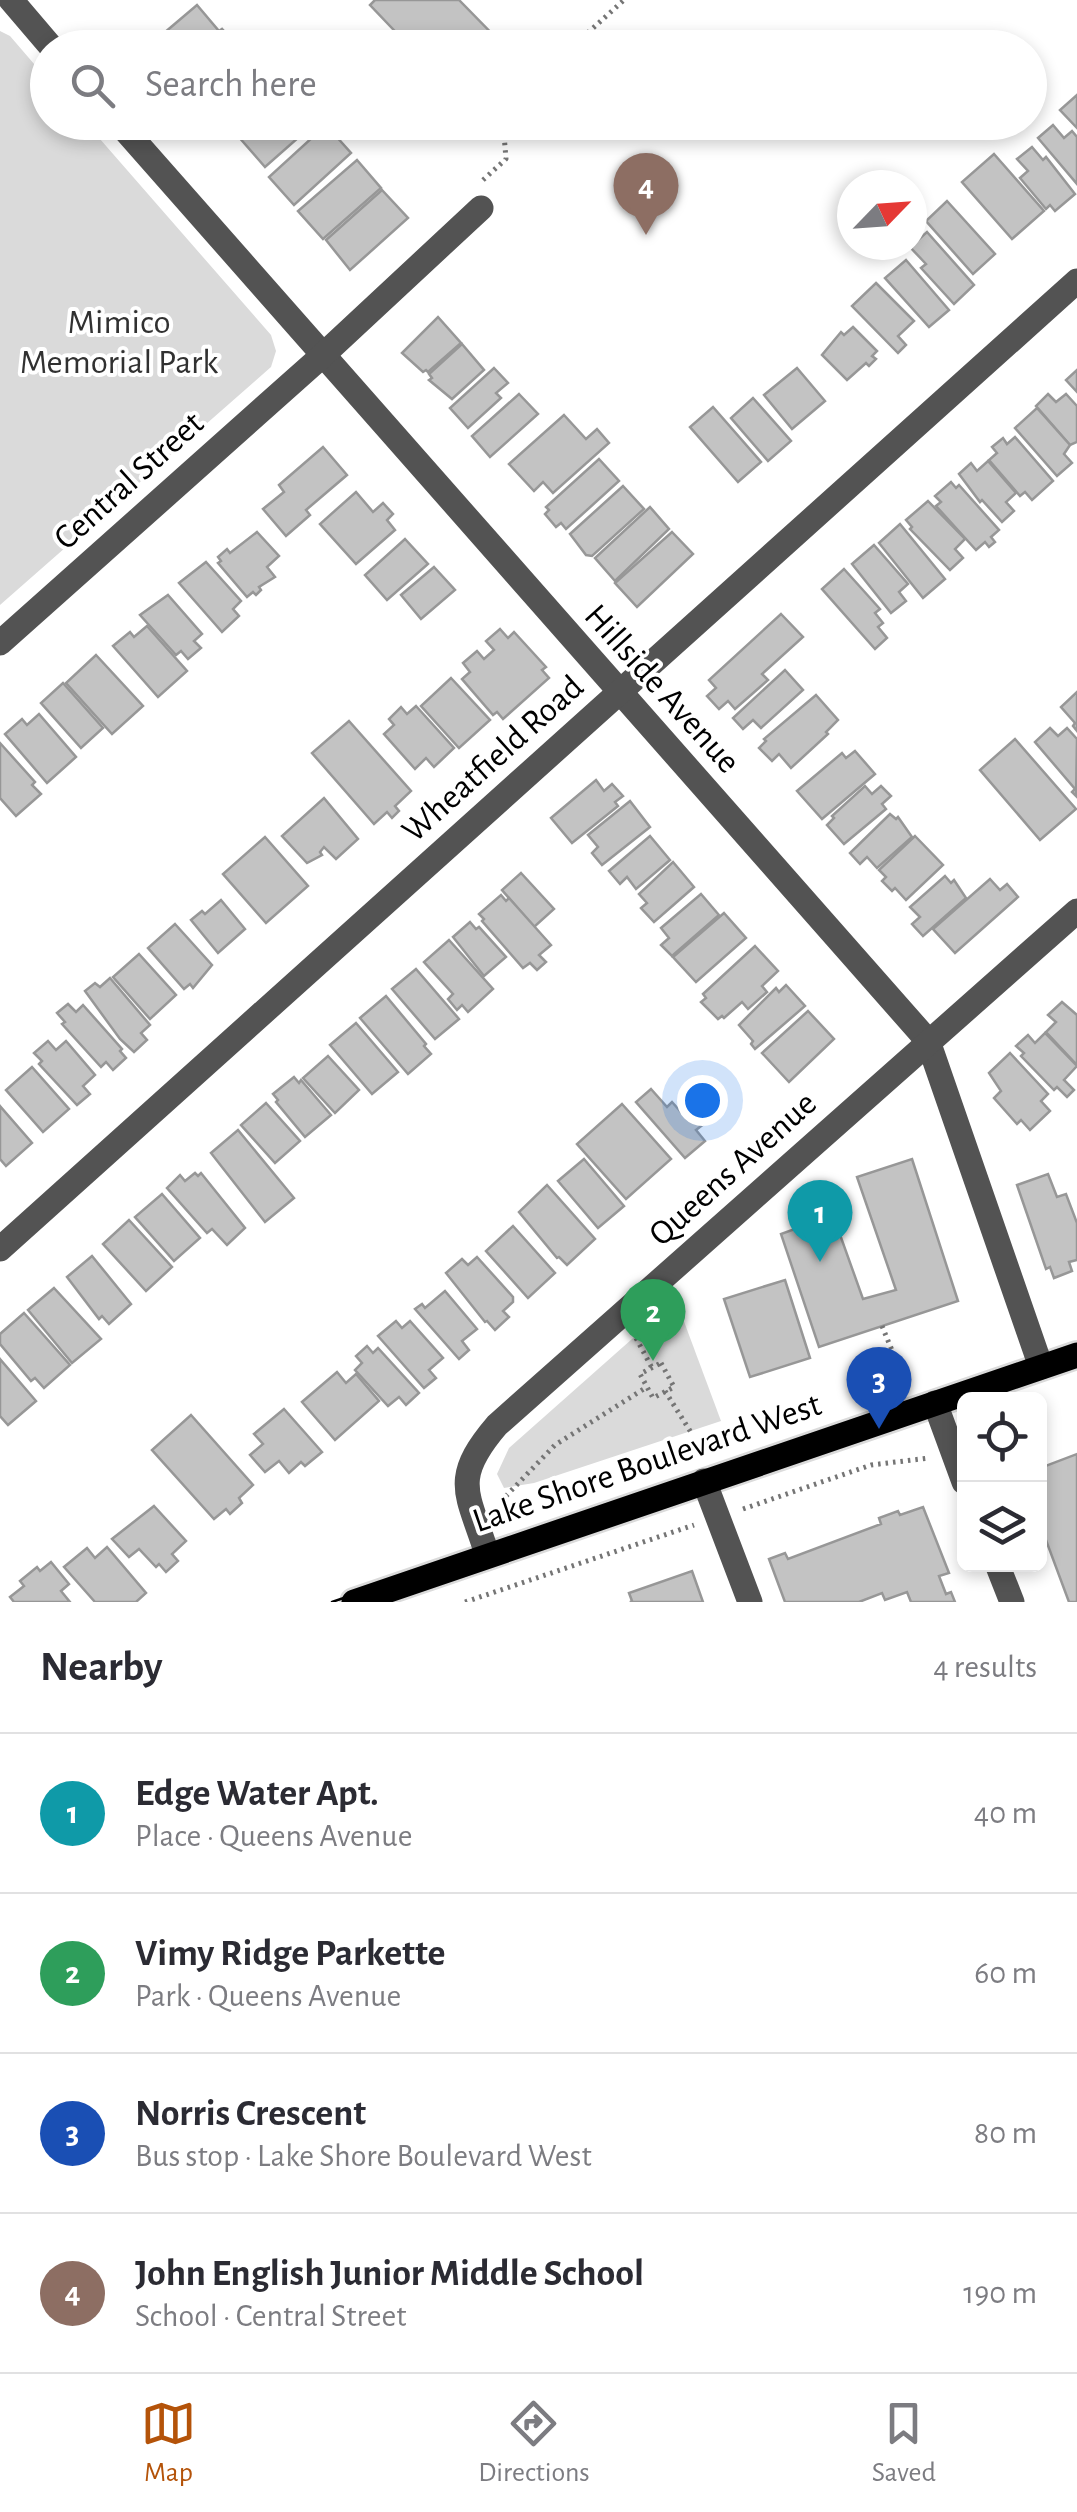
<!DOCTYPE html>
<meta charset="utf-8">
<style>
body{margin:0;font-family:"Alegreya Sans",sans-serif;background:#f2f2f3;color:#2b2b33}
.controls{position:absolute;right:30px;bottom:30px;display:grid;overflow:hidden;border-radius:15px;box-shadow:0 5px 15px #0003}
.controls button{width:90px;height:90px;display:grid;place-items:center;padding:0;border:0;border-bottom:2px solid #e1e1e2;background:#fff;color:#2b2b33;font:50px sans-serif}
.compass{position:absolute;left:837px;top:170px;width:90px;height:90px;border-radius:50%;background:#fff;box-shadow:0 5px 15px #0003;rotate:65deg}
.you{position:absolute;left:702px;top:1100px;width:35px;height:35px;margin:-25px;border:8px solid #fff;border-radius:50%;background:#1a73e8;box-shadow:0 0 0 15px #1a73e833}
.badge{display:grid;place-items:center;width:65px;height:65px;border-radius:50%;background:#b45309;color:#fff;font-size:32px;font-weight:700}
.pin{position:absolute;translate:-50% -82px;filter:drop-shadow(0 2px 5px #0008)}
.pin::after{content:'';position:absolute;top:52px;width:35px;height:30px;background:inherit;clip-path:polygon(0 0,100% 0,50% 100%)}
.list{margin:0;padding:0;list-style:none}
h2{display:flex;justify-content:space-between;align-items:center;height:130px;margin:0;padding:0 40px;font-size:42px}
h2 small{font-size:32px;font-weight:400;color:#7c7c81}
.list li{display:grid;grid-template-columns:65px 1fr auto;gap:30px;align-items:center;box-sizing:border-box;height:160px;padding:0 40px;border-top:2px solid #e1e1e2}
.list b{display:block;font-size:38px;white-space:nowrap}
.list p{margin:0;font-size:32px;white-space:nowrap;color:#7c7c81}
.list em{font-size:32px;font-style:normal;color:#7c7c81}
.icon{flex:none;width:55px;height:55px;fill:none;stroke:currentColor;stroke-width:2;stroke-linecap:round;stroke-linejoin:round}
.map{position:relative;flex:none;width:1077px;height:1602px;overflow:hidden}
.search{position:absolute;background:#fff;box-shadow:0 5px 15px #0003;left:30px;right:30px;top:30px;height:110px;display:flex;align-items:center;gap:25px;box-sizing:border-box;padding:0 35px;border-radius:55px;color:#7c7c81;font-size:38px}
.sheet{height:770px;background:#fff}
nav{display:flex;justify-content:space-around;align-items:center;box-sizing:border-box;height:140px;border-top:2px solid #e1e1e2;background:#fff;font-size:28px;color:#7c7c81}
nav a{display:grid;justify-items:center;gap:5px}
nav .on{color:#b45309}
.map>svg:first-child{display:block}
</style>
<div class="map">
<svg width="1077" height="1602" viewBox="0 0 1077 1602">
<rect width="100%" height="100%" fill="#fff"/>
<g fill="#dadada">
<polygon points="0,31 10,36 47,79 48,122 86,123 271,335 276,351 271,367 0,605"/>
<polygon points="676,1300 721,1421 534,1483 504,1488 497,1474 509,1448"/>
</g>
<g fill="#c3c3c3" stroke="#979797" stroke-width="2.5">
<polygon points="375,0 459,0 506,48 411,48 370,5"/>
<polygon points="197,5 219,31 222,29 232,40 224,48 164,48 157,39"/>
<polygon points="1077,95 1077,128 1060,110"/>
<polygon points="252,122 316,122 265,167 238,136"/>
<polygon points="326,125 351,153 294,205 269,177"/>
<polygon points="1053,125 1064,138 1072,131 1077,137 1077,184 1038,138"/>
<polygon points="1032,147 1043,160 1046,157 1075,194 1055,211 1050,205 1046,209 1020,178 1028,171 1017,159"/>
<polygon points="994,154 1044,211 1012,239 962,182"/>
<polygon points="357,160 381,188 323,239 298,211"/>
<polygon points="382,190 408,218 350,270 326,240"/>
<polygon points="947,201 995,254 973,274 926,221"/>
<polygon points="927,232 974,285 954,304 921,268 926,264 910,247"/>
<polygon points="906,260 949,310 929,327 885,278"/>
<polygon points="876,283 914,321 898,336 906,345 898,353 852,306"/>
<polygon points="438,317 461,343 428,372 426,370 423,372 402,353"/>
<polygon points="853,327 877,351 872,356 876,359 869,366 866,363 847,380 822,355 841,332 844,335"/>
<polygon points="462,344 484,370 452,399 429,380 432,378 429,374"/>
<polygon points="494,368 508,383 496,393 501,398 468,428 450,408"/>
<polygon points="797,368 825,401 792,429 764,395"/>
<polygon points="1077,370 1077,392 1066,380"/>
<polygon points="519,394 538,414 490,457 472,436"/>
<polygon points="1048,394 1056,402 1066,394 1077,406 1077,442 1070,445 1036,406"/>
<polygon points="753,398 791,441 768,461 731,418"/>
<polygon points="713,407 761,462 738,482 690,427"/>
<polygon points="1037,408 1070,445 1064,454 1072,463 1057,476 1015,428"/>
<polygon points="564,415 586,439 597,429 609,443 553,493 543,482 534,491 509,464"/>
<polygon points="1015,437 1053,481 1032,500 1025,492 1020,496 989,460 997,453 992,447 1003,438 1007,444"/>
<polygon points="323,447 347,475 306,510 310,515 286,536 263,509 284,492 279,485"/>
<polygon points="599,459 619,481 566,529 561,523 556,527 545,514 549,510 546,507"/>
<polygon points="988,461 1016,493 1006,502 1014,511 1002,522 982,500 980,502 959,474 971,463 977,471"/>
<polygon points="951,482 956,488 959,485 999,530 991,537 995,542 989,547 985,542 976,550 936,506 941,502 935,496"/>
<polygon points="623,486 644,509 592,556 586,555 570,534"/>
<polygon points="356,492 373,512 383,503 393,514 387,520 395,530 356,564 320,524"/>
<polygon points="928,501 965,539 955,549 963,558 950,570 910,529 912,527 906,520"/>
<polygon points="650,507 669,529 615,581 595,558"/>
<polygon points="900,524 945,579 923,598 879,543"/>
<polygon points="257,532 279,556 267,567 275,577 259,587 261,590 256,595 253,592 247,597 218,563 221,561 218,557 227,549 230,553"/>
<polygon points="672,532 693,554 637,607 615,583"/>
<polygon points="405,539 428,564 387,600 365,575"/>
<polygon points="874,545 908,584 899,592 906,601 891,613 852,564"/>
<polygon points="206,562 241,601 233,609 239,616 222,632 179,583"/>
<polygon points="434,567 455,590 421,619 401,595"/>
<polygon points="844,569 880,609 875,613 883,623 878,627 887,638 875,649 822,589"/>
<polygon points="168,595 202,634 194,641 201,648 188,659 181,651 176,655 140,615"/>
<polygon points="781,614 803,637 762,674 768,680 735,709 728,701 719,709 707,696 716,688 709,680"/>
<polygon points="147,626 187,671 158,697 113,646 130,632 134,637"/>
<polygon points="500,629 508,638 514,632 546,667 542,670 549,678 503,719 497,712 493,715 462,679 470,672 463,663 477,651 484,659 494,650 486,641"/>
<polygon points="96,655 143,706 112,734 66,683"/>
<polygon points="785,670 803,690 761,728 753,720 743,729 733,718"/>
<polygon points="451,678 490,720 459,748 421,706"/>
<polygon points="63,683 103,728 81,748 41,703"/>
<polygon points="1077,692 1077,731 1073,726 1075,723 1061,707"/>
<polygon points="816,695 838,720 826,732 828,734 791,768 779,754 772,761 759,748 766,741 764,739"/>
<polygon points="416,706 454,748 434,767 426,758 415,769 384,734 394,725 389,719 401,707 407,714"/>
<polygon points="39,714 76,757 47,783 5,734 22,719 27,725"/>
<polygon points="349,721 411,791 395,806 399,811 392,818 387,812 374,824 312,753"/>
<polygon points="1050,728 1058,736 1067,728 1077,739 1076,796 1072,792 1075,789 1035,742"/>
<polygon points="1015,739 1076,809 1040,840 980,770"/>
<polygon points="0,743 35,782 32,785 41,794 16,816 0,798"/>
<polygon points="855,751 875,774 822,819 797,791 842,753 846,758"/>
<polygon points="596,780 604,791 612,784 623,796 615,802 618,806 572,843 551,818"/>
<polygon points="865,786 872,794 881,786 891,796 882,804 886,809 844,844 827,825 834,818 832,816"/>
<polygon points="324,798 358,839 336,859 324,847 320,852 322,855 307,863 282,836"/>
<polygon points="630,801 650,827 602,865 592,853 598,847 588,835"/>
<polygon points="890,814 896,819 898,817 912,837 877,868 867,857 860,864 850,853"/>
<polygon points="650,836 670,860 636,889 627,877 620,884 609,871"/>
<polygon points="915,836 943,865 906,900 895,888 892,891 882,881 886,877 879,870"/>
<polygon points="265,837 308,886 266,923 223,874"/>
<polygon points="673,862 694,887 654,922 641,908 647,903 639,894"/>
<polygon points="521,873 554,909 534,927 502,890"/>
<polygon points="945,876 951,883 954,880 966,898 923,936 912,924 920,917 910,907"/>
<polygon points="990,879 1000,890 1007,884 1018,897 955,953 933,929"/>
<polygon points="701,894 719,915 672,956 661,945 669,938 661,928"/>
<polygon points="501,895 506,901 509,898 551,945 539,955 546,962 537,970 530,963 523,968 482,921 484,919 479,914"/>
<polygon points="221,900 245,929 218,953 191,920 202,911 205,914"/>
<polygon points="724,913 746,938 696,982 673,957"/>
<polygon points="470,922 476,929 479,927 506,957 484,976 453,937"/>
<polygon points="175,924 212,965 193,988 190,984 184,989 148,948"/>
<polygon points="449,940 493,989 468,1012 462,1005 457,1010 448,999 453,994 424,962"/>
<polygon points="755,946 778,971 762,986 767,992 748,1009 742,1002 724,1018 722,1016 718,1019 701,1002 706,998 703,994"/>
<polygon points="139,954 176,995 150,1019 113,977"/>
<polygon points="416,969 459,1019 435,1039 392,989"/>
<polygon points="110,978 150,1025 141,1033 147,1040 134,1052 120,1039 85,991 95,983 100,987"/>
<polygon points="786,985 805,1006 755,1049 751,1044 753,1041 739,1025 776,988 779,992"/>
<polygon points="386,996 426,1044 424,1046 431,1054 408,1074 360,1018"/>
<polygon points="1062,1002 1077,1015 1077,1065 1046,1032 1056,1022 1048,1015"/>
<polygon points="68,1004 76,1012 83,1005 122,1049 120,1051 126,1058 113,1070 106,1062 101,1067 62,1024 65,1022 57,1013"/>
<polygon points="808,1011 834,1039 789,1082 762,1053"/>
<polygon points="356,1023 398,1072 372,1094 330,1045"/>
<polygon points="1045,1033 1077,1066 1064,1080 1074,1090 1067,1097 1057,1087 1054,1090 1021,1056 1024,1053 1016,1046 1028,1035 1035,1043"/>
<polygon points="48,1041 56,1050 66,1041 95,1075 83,1086 90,1094 77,1105 39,1064 42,1061 34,1053"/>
<polygon points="1010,1053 1048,1094 1041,1101 1050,1111 1030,1130 1021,1120 1017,1124 994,1098 1001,1091 989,1073"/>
<polygon points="328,1056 359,1090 335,1113 303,1078"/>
<polygon points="32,1067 69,1109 43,1132 6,1090"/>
<polygon points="294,1077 299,1083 301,1080 331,1115 305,1137 276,1102 278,1100 273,1094"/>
<polygon points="651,1089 667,1107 672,1102 681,1112 689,1105 705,1123 696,1130 705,1141 685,1158 636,1102"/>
<polygon points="266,1103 300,1141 275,1163 241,1125"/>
<polygon points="622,1104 671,1159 626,1199 577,1144"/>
<polygon points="0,1106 32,1143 6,1166 0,1159"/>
<polygon points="238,1130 294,1198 265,1222 211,1153"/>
<polygon points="584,1159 624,1206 598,1228 558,1181"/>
<polygon points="912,1159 958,1301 819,1347 781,1234 833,1215 863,1299 896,1290 857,1177"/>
<polygon points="195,1173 198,1176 201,1173 245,1228 227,1245 212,1229 207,1233 167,1188 180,1175 185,1181"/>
<polygon points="1048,1174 1057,1197 1066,1194 1077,1223 1077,1260 1069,1262 1072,1271 1054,1278 1050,1267 1046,1269 1017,1185"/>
<polygon points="547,1185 595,1239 567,1265 559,1257 557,1258 519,1212"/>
<polygon points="162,1194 200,1238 174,1261 135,1217"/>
<polygon points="129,1220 172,1267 146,1291 103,1244"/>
<polygon points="513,1226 555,1273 528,1298 486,1251"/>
<polygon points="92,1256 131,1304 109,1324 102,1316 99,1319 67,1277"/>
<polygon points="477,1257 513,1297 513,1302 503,1311 509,1317 495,1330 487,1321 485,1322 446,1273 462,1259 468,1265"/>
<polygon points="785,1280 810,1358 750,1377 724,1299"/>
<polygon points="54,1288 101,1339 72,1363 28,1310"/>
<polygon points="445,1291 477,1329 462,1341 469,1350 459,1359 415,1309 422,1304 425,1308"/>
<polygon points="24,1313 70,1365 44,1388 35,1378 31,1381 0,1344 0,1334"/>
<polygon points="396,1321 402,1328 410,1321 443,1358 429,1370 436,1378 424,1388 378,1336"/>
<polygon points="367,1346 373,1353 378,1348 419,1393 406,1405 399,1397 388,1406 355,1370 362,1363 356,1356"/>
<polygon points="0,1359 36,1401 8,1425 0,1416"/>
<polygon points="337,1372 346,1383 356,1374 379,1401 335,1440 302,1402"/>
<polygon points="284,1409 322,1452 305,1466 301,1462 289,1473 279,1461 265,1472 250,1455 263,1444 254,1434"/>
<polygon points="191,1415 253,1485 239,1498 242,1503 230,1514 226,1509 214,1519 152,1450"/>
<polygon points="1077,1454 1077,1602 1069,1602 1040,1524 1040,1468"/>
<polygon points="154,1506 186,1541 172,1554 178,1561 166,1572 159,1564 156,1567 139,1549 129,1557 112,1539"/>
<polygon points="923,1507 949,1573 939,1576 946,1594 951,1592 955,1602 911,1602 907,1592 885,1600 882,1593 859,1602 785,1602 769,1559 785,1553 788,1559 881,1524 879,1518 898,1511 900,1515"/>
<polygon points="107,1547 146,1593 136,1602 95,1602 64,1567 87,1548 95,1558"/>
<polygon points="51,1562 69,1584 61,1591 70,1602 14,1602 10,1597 24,1586 20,1581 37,1567 40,1571"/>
<polygon points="692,1571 703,1602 630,1602 632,1601 629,1593"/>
</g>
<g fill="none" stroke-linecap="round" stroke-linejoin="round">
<defs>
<polyline id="major" points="354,1602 1077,1355"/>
</defs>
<use href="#major" stroke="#dbdbdb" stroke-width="30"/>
<g stroke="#757575" stroke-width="5" stroke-dasharray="2.5 5" stroke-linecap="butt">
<polyline points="571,48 624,0"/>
<polyline points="483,180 506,159 503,122"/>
<polyline points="882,1326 898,1365"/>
<polyline points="636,1338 652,1368"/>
<polygon points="661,1363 674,1387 653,1398 640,1374"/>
<polyline points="665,1391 692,1434"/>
<polyline points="506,1496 555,1445 647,1387"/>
<polyline points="743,1509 871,1465 929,1458"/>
<polyline points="465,1602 694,1525"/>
</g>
<g stroke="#535353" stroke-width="25">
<polyline points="11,0 52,48"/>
<polyline points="118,122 928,1041 1041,1367"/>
<polyline points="0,643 322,356 481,208"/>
<polyline points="0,1249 1077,281"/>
<polyline points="935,1403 964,1482"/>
<polyline points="704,1481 750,1602"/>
<path d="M487,1554C468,1493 450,1480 497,1425L1077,911"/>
<polyline points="997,1564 1012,1602"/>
</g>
<use href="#major" stroke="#000" stroke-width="25"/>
<g stroke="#000" stroke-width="2.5">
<polyline points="986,1393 1077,1363"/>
<polyline points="332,1602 1077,1347"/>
</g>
</g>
<g text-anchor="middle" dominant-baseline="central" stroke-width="8" stroke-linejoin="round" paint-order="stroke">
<g font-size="35" fill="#313131" stroke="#fff">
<text x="119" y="322">Mimico<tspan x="119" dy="40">Memorial Park</tspan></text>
</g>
<g font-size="35" fill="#000" stroke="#fff">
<text transform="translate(129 481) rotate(-42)">Central Street</text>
<text transform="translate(662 689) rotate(48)">Hillside Avenue</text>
<text transform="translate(493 759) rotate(-42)">Wheatfield Road</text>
<text transform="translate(733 1169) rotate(-42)">Queens Avenue</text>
<text transform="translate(647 1463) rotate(-19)">Lake Shore Boulevard West</text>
</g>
</g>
</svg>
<div class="controls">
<button><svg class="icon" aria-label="locate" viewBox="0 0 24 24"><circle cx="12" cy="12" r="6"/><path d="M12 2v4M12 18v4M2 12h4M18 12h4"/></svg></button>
<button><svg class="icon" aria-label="layers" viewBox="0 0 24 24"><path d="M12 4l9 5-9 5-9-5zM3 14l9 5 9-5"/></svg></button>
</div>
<svg class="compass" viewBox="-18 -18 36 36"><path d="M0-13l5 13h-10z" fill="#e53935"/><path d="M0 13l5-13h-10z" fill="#7c7c81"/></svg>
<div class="you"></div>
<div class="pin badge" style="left:820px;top:1262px;background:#0f9aa8">1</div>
<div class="pin badge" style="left:653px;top:1361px;background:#2e9e5b">2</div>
<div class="pin badge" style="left:879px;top:1429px;background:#1a4fb4">3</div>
<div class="pin badge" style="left:646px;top:235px;background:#8d6e63">4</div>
<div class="search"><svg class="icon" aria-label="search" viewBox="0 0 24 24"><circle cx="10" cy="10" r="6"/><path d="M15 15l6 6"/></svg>Search here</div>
</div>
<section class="sheet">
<h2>Nearby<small>4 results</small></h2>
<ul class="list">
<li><span class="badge" style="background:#0f9aa8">1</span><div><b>Edge Water Apt.</b><p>Place · Queens Avenue</p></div><em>40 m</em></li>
<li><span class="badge" style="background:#2e9e5b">2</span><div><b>Vimy Ridge Parkette</b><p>Park · Queens Avenue</p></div><em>60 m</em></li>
<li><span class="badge" style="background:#1a4fb4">3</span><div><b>Norris Crescent</b><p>Bus stop · Lake Shore Boulevard West</p></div><em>80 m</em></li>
<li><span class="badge" style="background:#8d6e63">4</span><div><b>John English Junior Middle School</b><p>School · Central Street</p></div><em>190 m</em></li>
</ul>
</section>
<nav>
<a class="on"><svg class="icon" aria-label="map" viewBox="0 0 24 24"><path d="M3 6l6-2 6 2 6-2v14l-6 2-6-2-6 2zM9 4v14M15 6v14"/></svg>Map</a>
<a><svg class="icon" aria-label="directions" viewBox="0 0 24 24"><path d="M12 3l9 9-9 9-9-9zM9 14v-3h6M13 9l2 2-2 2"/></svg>Directions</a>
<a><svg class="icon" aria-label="saved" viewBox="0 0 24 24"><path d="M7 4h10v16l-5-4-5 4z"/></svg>Saved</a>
</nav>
